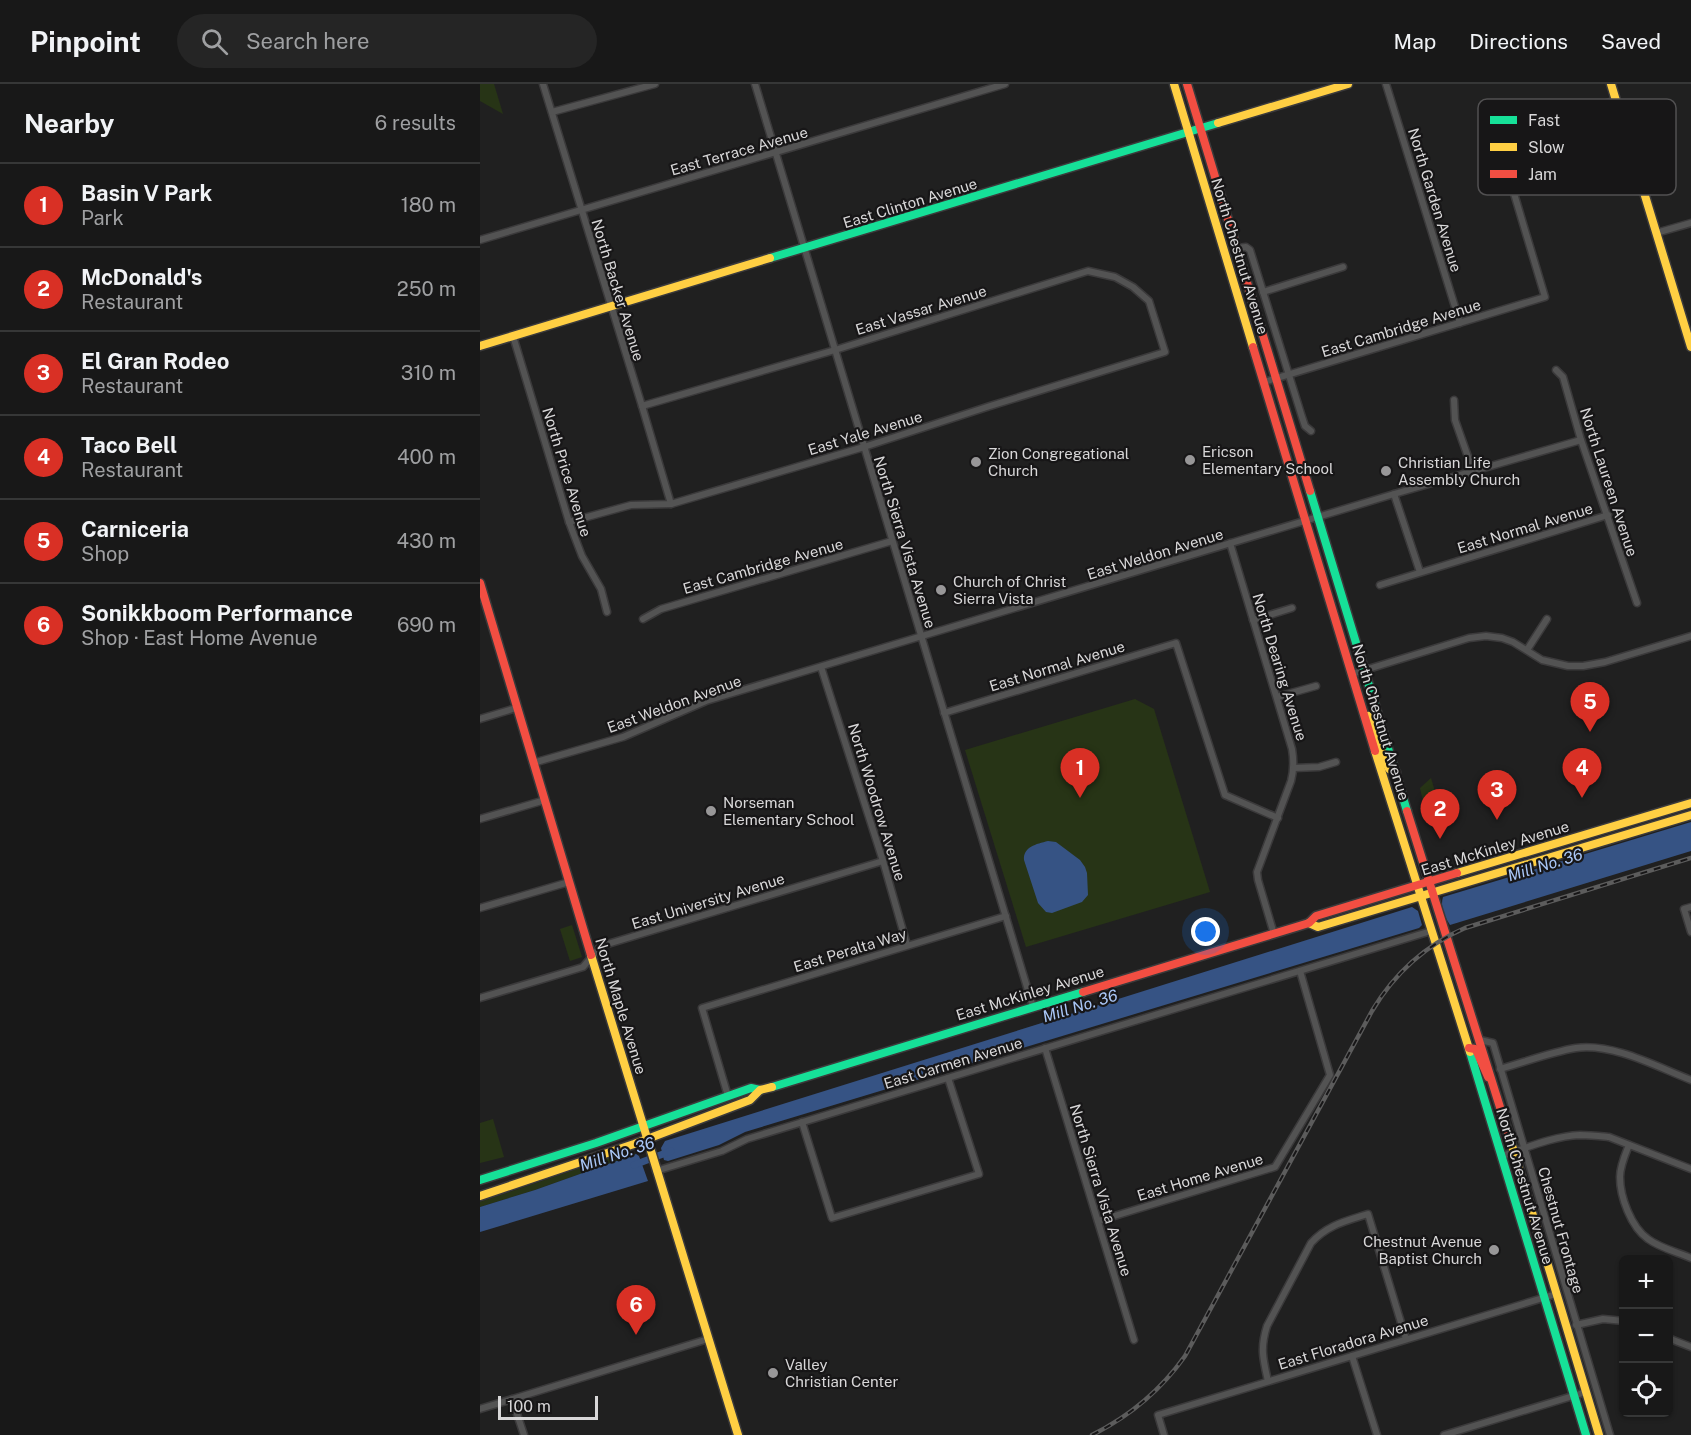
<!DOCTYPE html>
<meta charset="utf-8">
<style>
body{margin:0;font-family:"Public Sans",sans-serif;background:#252525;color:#f1f3f6}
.controls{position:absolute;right:18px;bottom:18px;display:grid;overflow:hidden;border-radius:9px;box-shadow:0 2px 4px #0004}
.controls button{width:54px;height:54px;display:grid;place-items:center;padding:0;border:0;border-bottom:2px solid #363737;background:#181818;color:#f1f3f6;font:30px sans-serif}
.scale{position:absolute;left:18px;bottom:15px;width:100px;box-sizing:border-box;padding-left:6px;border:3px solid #d8d7d8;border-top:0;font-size:16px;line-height:21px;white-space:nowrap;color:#d8d7d8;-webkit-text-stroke:4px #171617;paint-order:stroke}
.you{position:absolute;left:726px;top:848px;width:21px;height:21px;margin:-15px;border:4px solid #fff;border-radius:50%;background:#1a73e8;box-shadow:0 0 0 9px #1a73e833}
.badge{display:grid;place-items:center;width:39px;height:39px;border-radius:50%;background:#d93025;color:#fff;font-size:20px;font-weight:700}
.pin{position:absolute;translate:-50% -50px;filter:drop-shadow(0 2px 3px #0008)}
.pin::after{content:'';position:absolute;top:32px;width:21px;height:18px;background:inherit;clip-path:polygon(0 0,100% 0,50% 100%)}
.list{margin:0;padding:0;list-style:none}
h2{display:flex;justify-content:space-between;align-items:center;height:78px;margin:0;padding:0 24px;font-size:26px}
h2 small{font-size:20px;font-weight:400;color:#9fa0a2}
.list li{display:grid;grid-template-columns:39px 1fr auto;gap:18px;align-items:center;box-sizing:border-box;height:84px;padding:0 24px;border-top:2px solid #363737}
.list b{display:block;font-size:22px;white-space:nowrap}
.list p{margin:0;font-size:20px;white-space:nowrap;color:#9fa0a2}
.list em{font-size:20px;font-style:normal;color:#9fa0a2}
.icon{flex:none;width:33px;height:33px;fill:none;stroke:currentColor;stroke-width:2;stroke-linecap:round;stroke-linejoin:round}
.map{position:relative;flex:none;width:1211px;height:1351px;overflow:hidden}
header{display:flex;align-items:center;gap:36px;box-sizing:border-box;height:84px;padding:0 30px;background:#181818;border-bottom:2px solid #363737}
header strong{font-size:28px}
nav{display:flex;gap:33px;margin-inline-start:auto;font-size:21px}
.search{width:420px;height:54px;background:#252525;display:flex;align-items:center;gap:15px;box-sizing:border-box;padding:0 21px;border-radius:33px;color:#9fa0a2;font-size:22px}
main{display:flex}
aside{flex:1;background:#181818}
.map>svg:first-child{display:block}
</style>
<header>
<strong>Pinpoint</strong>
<div class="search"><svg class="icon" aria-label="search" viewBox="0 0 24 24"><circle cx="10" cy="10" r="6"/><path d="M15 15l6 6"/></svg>Search here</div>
<nav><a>Map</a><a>Directions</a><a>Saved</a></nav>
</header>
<main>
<aside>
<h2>Nearby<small>6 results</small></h2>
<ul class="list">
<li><span class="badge">1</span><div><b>Basin V Park</b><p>Park</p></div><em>180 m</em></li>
<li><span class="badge">2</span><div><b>McDonald's</b><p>Restaurant</p></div><em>250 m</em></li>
<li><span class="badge">3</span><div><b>El Gran Rodeo</b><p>Restaurant</p></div><em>310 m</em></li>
<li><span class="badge">4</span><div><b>Taco Bell</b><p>Restaurant</p></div><em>400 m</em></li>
<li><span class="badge">5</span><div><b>Carniceria</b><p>Shop</p></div><em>430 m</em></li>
<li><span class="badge">6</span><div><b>Sonikkboom Performance</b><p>Shop · East Home Avenue</p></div><em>690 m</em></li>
</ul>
</aside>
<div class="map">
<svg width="1211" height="1351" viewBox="0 0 1211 1351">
<rect width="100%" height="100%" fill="#202020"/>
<g fill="#273416">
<polygon points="0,0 14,0 23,30 0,17"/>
<polygon points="655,615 674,625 730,808 546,863 485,666"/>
<polygon points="951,694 959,721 946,730 940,704"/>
<polygon points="92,841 102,873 90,877 80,845"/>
<polygon points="13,1035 24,1073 0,1079 0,1039"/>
<polygon points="150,1067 156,1070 55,1106 0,1123 0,1118"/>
</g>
<g fill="#365384">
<path d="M1211,738V767L970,841C964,832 960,823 963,813Z"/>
<path d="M568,757L576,758L600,776L605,783L607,789L608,811L602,818L572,829L566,828L558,819L544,776C543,763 556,760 568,757Z"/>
<polygon points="932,823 938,827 942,841 939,844 265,1048 239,1061 188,1077 184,1076 181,1064 185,1057"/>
<polygon points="156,1070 159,1072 168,1097 0,1148 0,1123 55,1106"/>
</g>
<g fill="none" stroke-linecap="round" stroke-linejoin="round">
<polyline stroke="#365384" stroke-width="7" points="154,1081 191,1067"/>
<defs>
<g id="street">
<polyline points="63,0 162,322 191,420"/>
<polyline points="275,0 553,923"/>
<polyline points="906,0 980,239"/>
<polyline points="72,28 175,0"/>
<polyline points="1176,149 1211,139"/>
<polyline points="0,156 525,0"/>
<polyline points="757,164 766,163 770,166 822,333 825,342 831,347"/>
<polyline points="783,208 863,183"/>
<polyline points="33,252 89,438 102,472 121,505 127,528"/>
<polyline points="1076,286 1083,293 1101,356 1157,519"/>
<polyline points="784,298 1065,213 1018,56 1136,16"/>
<polyline points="974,316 975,336 993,387"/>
<polyline points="914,410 940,488"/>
<polyline points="89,438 151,421 191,420 384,363 510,322 685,268 669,217 653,203 635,193 608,187 355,266 162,322"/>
<path d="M750,459L812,665C814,677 814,686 811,697L777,788L778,796L794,850"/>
<polyline points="900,501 1128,431"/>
<polyline points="163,535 181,525 412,457"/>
<polyline points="773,536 812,524"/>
<polyline points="1047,566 1067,535"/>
<polyline points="341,583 403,777 427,861"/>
<polyline points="872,590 989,554 1006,552 1022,554 1033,558 1062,576 1088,582 1103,582 1125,578 1211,552"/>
<polyline points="797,613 836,602"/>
<polyline points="464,629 696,559 745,711 798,734"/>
<polyline points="0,635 36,624"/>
<polyline points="53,679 143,653 226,617 914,410 1101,356"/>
<polyline points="814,684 839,683 856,678"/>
<polyline points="0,735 65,716"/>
<polyline points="1211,823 1204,825 1211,848"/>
<polyline points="0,824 89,798"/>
<polyline points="0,914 103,883 121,862 403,777"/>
<polyline points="1000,956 1013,959 1130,1351"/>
<polyline points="565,964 654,1256"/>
<path d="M1020,985C1045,978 1071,968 1096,964C1134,959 1177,983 1211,996"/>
<polyline points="248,1012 222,924 526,832"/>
<polyline points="322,1038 352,1134 499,1090 468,994"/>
<path d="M1149,1061C1145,1071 1140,1082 1140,1093C1140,1113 1151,1143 1168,1155C1180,1164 1197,1168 1211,1174"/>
<path d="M1022,1072C1046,1064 1074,1052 1100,1051C1110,1051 1119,1052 1129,1053L1211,1085"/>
<polyline points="176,1087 242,1067 267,1055 951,847"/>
<polyline points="618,1137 795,1083 850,991 820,887"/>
<polyline points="1096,1241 1123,1235 1144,1237"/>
<polyline points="1188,1254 1211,1263"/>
<polyline points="872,1272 897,1351"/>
<path d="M788,1297C783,1275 780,1264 787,1242L831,1159C847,1141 866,1137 888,1130L926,1255"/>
<polyline points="32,1315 44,1351"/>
<polyline points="0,1325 228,1255"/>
<polyline points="684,1351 678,1331 1076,1210"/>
<polyline points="964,1351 1106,1308"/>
</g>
<g id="fast">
<polyline points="290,174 738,39"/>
<polyline points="830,407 927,727"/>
<polyline points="990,968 1106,1351"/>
<polyline points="292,1003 603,908"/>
<polyline points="0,1096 116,1059 271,1004 280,1006"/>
</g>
<g id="slow">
<polyline points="694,0 773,263"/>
<polyline points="1131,0 1211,263"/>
<polyline points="738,39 868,0"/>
<polyline points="0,262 290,174"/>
<path d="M888,632C898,649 900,668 909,685L916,688"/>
<polyline points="895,667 990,968"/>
<polyline points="977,789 1211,719"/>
<polyline points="829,839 838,843 1211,731"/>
<polyline points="111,871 258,1351"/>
<polyline points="1030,1055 1119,1351"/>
<polyline points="0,1112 154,1060 270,1016 280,1006 292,1003"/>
</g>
<g id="jam">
<polyline points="707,0 830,407"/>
<polyline points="773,263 895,667"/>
<polyline points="0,499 111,871"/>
<polyline points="927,727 1030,1055"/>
<polyline points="603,908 829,839 836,832 977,789"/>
<polyline points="989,964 995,965 997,968 1008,993"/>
</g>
</defs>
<use href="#street" stroke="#3b3a3b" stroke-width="9"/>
<use href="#fast" stroke="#3b3a3b" stroke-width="11"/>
<use href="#slow" stroke="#3b3a3b" stroke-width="11"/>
<use href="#jam" stroke="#3b3a3b" stroke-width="11"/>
<use href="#street" stroke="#535353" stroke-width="6"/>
<use href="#fast" stroke="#16e098" stroke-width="8"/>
<use href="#slow" stroke="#ffcf43" stroke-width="8"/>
<use href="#jam" stroke="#f24e42" stroke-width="8"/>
<defs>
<path id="rail" d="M612,1351C650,1332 681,1306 705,1272L892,927C914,890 946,861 985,844L1211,774"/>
</defs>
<use href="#rail" stroke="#5c5c5c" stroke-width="4.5"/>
<use href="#rail" stroke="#171617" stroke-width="2" stroke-dasharray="7" stroke-linecap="butt"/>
</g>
<g fill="#989798" stroke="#171617" stroke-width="2">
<circle cx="710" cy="376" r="6"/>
<circle cx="496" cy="378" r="6"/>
<circle cx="906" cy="387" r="6"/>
<circle cx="461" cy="506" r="6"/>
<circle cx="231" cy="727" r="6"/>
<circle cx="1014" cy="1166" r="6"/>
<circle cx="293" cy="1289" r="6"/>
</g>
<g text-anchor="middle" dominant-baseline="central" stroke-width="4.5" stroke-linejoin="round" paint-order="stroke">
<g font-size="15" fill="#d8d7d8" stroke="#171617">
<text transform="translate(259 67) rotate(-16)">East Terrace Avenue</text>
<text transform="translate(955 116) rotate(73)">North Garden Avenue</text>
<text transform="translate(430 119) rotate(-17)">East Clinton Avenue</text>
<text transform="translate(760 172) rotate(73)">North Chestnut Avenue</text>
<text transform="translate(138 206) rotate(73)">North Backer Avenue</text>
<text transform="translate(441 226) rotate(-17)">East Vassar Avenue</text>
<text transform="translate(921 244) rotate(-17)">East Cambridge Avenue</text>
<text transform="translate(385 349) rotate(-17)">East Yale Avenue</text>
<text transform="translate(87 388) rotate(73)">North Price Avenue</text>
<text transform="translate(1129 398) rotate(72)">North Laureen Avenue</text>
<text transform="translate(1045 444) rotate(-17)">East Normal Avenue</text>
<text transform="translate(425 458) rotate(73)">North Sierra Vista Avenue</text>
<text transform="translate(675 470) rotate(-17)">East Weldon Avenue</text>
<text transform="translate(283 482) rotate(-16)">East Cambridge Avenue</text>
<text transform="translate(577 582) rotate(-17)">East Normal Avenue</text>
<text transform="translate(800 583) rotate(73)">North Dearing Avenue</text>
<text transform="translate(194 620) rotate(-20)">East Weldon Avenue</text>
<text transform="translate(901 638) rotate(73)">North Chestnut Avenue</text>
<text transform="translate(397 718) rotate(73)">North Woodrow Avenue</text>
<text transform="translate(1015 764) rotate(-17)">East McKinley Avenue</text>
<text transform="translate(228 817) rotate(-17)">East University Avenue</text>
<text transform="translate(370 866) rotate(-17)">East Peralta Way</text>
<text transform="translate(550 909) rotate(-17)">East McKinley Avenue</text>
<text transform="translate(141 922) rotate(73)">North Maple Avenue</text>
<text transform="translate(473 979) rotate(-17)">East Carmen Avenue</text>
<text transform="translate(720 1093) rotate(-17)">East Home Avenue</text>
<text transform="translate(1045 1102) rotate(73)">North Chestnut Avenue</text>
<text transform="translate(621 1106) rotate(73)">North Sierra Vista Avenue</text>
<text transform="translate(1081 1146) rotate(74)">Chestnut Frontage</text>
<text transform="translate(873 1258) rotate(-17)">East Floradora Avenue</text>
</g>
<g font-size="15" fill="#d8d7d8" stroke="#171617" text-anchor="start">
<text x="722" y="367">Ericson<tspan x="722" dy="17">Elementary School</tspan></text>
<text x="508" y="369">Zion Congregational<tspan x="508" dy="17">Church</tspan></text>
<text x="918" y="378">Christian Life<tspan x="918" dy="17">Assembly Church</tspan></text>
<text x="473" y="497">Church of Christ<tspan x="473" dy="17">Sierra Vista</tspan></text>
<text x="243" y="718">Norseman<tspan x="243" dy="17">Elementary School</tspan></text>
<text x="1002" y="1157" text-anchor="end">Chestnut Avenue<tspan x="1002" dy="17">Baptist Church</tspan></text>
<text x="305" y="1280">Valley<tspan x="305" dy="17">Christian Center</tspan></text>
</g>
<g font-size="16" font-style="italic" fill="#a9c6f6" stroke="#171617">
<text transform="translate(1065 781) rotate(-17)">Mill No. 36</text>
<text transform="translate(600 922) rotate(-17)">Mill No. 36</text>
<text transform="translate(137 1070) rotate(-18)">Mill No. 36</text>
</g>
</g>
<rect x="998" y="15" width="198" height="96" rx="9" fill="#171617" stroke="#515051" stroke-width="1.5"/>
<rect x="1010" y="32" width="27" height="8" fill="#16e098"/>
<rect x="1010" y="59" width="27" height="8" fill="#ffcf43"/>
<rect x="1010" y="86" width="27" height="8" fill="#f24e42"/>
<g font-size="16" fill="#d8d7d8">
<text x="1048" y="42">Fast</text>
<text x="1048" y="69">Slow</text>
<text x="1048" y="96">Jam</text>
</g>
</svg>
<div class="controls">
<button>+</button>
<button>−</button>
<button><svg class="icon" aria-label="locate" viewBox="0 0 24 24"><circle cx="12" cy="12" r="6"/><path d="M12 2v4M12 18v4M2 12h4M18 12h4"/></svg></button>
</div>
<div class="scale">100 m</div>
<div class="you"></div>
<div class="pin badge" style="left:600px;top:714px">1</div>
<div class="pin badge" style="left:960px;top:755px">2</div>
<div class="pin badge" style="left:1017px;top:736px">3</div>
<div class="pin badge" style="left:1102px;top:714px">4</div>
<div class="pin badge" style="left:1110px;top:648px">5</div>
<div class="pin badge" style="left:156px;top:1251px">6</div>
</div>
</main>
